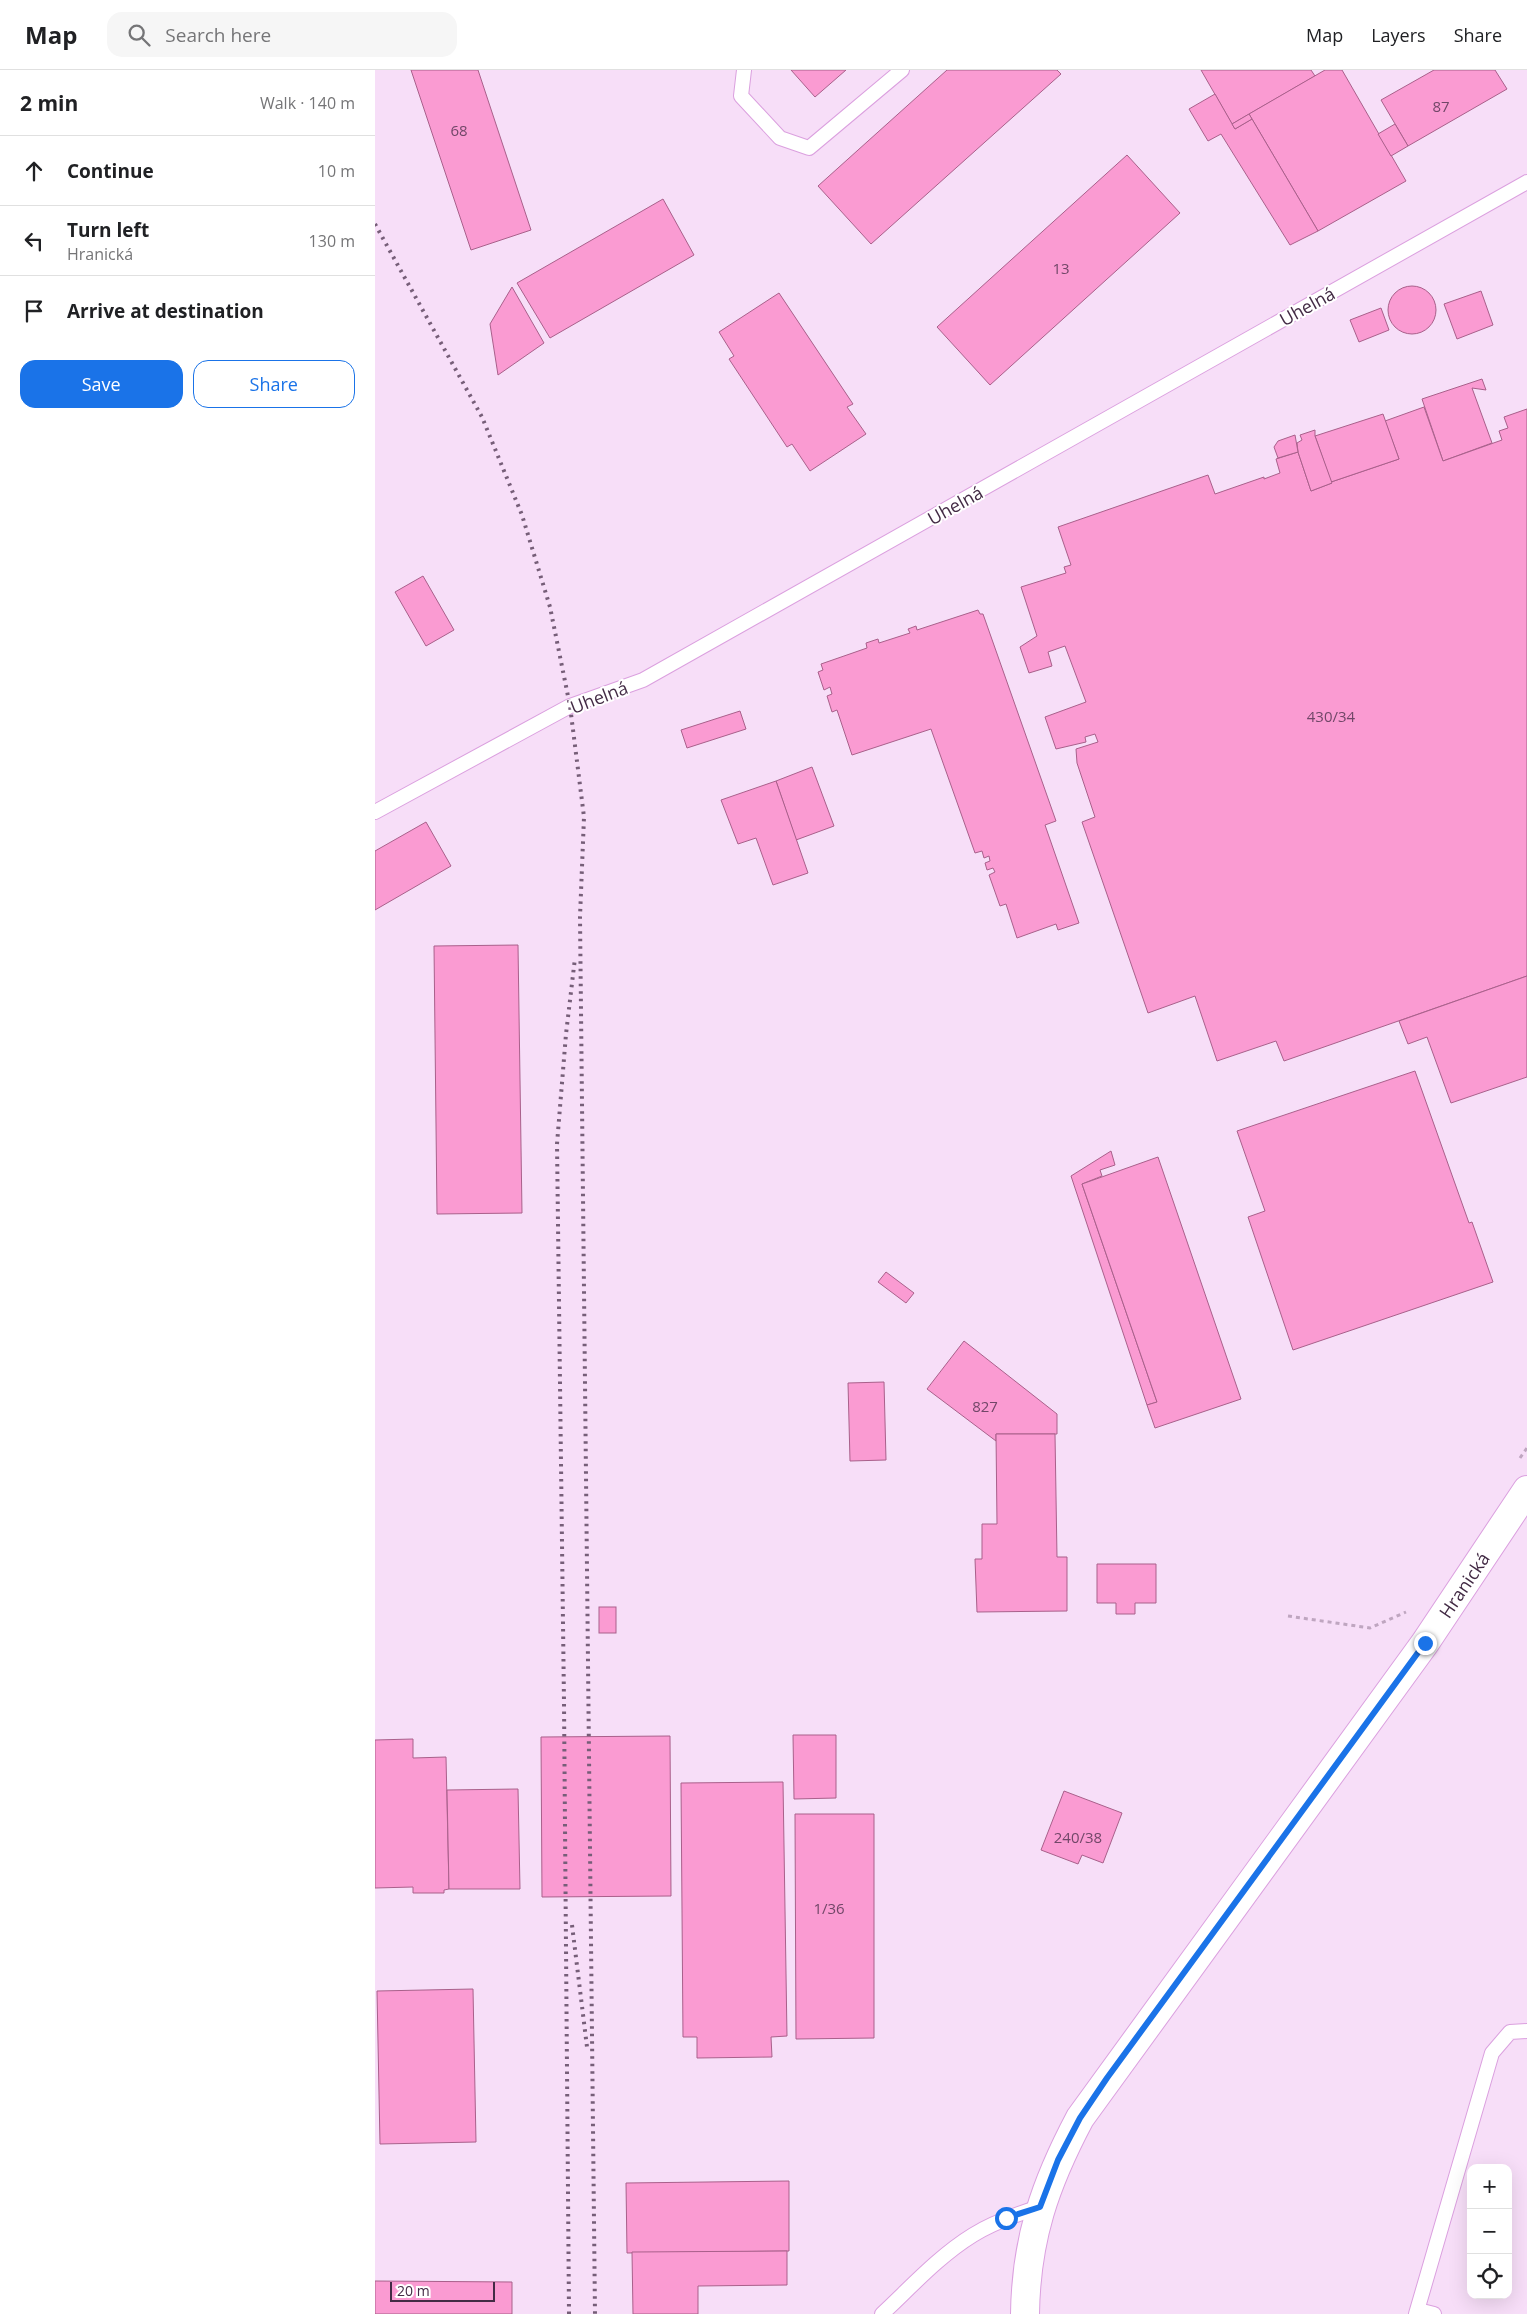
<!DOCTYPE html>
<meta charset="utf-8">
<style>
body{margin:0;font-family:"Open Sans",sans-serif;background:#f6f6f6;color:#202124}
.controls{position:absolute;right:15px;bottom:15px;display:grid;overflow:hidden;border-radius:10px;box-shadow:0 5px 20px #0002}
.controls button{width:45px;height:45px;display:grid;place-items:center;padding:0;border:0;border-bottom:1px solid #e0e0e0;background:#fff;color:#202124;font:25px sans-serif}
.scale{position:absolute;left:15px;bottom:12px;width:105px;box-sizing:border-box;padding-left:5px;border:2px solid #432b45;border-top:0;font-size:14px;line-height:18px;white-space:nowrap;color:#432b45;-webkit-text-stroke:4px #fff;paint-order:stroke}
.stop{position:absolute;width:15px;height:15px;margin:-11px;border:4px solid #1a73e8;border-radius:50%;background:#fff}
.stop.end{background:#1a73e8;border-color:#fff;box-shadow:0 1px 5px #0008}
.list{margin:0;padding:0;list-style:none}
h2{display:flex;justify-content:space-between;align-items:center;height:65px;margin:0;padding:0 20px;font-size:21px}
h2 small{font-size:16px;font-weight:400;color:#757577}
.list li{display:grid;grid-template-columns:32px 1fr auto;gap:15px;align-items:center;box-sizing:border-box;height:70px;padding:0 20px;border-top:1px solid #e0e0e0}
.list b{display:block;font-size:19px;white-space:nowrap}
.list p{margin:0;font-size:16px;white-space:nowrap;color:#757577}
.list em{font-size:16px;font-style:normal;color:#757577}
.actions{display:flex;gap:10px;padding:15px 20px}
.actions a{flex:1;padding:11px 0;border:1px solid #1a73e8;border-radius:15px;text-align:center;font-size:18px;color:#1a73e8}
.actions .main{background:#1a73e8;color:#fff}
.icon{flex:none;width:28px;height:28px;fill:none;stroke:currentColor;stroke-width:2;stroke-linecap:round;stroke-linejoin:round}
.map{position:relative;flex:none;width:1152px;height:2244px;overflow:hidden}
header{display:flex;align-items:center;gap:30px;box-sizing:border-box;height:70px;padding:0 25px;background:#fff;border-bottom:1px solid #e0e0e0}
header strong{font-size:24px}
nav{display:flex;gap:28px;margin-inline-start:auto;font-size:18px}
.search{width:350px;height:45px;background:#f6f6f6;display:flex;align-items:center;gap:12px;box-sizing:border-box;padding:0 18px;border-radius:15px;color:#757577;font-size:19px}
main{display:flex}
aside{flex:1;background:#fff}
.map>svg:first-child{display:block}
</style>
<header>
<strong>Map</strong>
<div class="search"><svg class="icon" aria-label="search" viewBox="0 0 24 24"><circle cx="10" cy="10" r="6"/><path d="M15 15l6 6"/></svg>Search here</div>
<nav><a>Map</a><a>Layers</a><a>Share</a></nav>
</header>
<main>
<aside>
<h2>2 min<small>Walk · 140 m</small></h2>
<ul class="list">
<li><svg class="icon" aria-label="ahead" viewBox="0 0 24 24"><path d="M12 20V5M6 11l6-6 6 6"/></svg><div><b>Continue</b></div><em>10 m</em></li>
<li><svg class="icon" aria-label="left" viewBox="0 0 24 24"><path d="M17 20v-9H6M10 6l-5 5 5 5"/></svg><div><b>Turn left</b><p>Hranická</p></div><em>130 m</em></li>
<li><svg class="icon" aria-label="arrive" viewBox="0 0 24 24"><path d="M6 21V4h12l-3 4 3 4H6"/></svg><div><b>Arrive at destination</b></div></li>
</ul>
<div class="actions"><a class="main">Save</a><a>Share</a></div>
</aside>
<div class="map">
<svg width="1152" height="2244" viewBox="0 0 1152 2244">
<rect width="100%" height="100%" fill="#f7def8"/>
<g fill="#fa9bd2" stroke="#a9608b">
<polygon points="36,0 103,0 156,160 96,180"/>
<polygon points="416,0 471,0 440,27"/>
<polygon points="572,0 682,0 686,4 496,174 443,116"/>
<polygon points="826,0 936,0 940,6 857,54"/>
<polygon points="950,0 967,0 1031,111 943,161 874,44"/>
<polygon points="1059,0 1120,0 1132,19 1033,76 1006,30"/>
<polygon points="840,24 860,59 877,49 943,161 915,175 846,64 833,71 814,39"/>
<polygon points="874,44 877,49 860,59 857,54"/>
<polygon points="1020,54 1033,76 1016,86 1003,64"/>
<polygon points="752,85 805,143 615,315 562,257"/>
<polygon points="288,129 319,185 175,268 142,213"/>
<circle cx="1037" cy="240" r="24"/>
<polygon points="137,217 169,273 123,305 115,254"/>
<polygon points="1106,221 1118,255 1082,269 1069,234"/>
<polygon points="404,223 478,334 472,337 491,364 435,401 417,374 412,377 354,289 359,286 344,262"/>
<polygon points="1006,238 1014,260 984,272 975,250"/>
<polygon points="1107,309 1111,320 1097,318 1117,373 1068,391 1047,329"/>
<polygon points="1049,337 1068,391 1127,370 1124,361 1133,358 1129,347 1152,339 1152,906 909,991 901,971 842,991 820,926 773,943 707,752 720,747 702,693 701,679 723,672 720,664 710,667 711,672 681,679 670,647 711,632 690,576 673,582 677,596 654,603 645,577 662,566 646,517 691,503 689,497 696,495 683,457 833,405 840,424 889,407 889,409 905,403 901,389 923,382 936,421 957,413 956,412 1024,389 1010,351"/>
<polygon points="1008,344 1024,389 956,412 940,366"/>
<polygon points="940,360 940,366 957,413 936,421 923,382 922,373 927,370 925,365"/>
<polygon points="920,365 923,382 903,388 899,377 903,371"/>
<polygon points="48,506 79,560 51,576 20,522"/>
<polygon points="603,540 605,544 608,544 681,751 670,755 704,853 683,860 681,854 642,868 631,834 625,836 614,805 620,802 618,798 612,800 610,793 615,791 614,786 609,788 607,781 600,783 556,659 477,685 462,640 457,642 452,626 457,624 455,617 449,620 443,602 448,600 446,594 492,578 491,573 503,569 504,573 535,563 533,559 541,556 542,560"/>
<polygon points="365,641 371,659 312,678 306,660"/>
<polygon points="437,697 459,756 421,770 401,711"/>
<polygon points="401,711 433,803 398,815 381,768 363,774 346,730"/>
<polygon points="51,752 76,796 0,840 0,781"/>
<polygon points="143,875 147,1143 62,1144 59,876"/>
<polygon points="1152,906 1152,1007 1076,1033 1052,967 1033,974 1024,951"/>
<polygon points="1040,1001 1094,1153 1097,1152 1118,1212 918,1280 873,1147 890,1141 862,1061"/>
<polygon points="736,1081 740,1095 725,1100 727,1106 707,1114 782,1332 772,1335 696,1106"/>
<polygon points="783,1087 866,1329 780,1358 772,1335 782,1332 707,1114"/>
<polygon points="511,1202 539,1223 531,1233 503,1212"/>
<polygon points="589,1271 682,1344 682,1364 621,1364 621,1371 552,1319"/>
<polygon points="509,1312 511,1390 475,1391 473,1313"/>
<polygon points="621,1364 680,1364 682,1487 692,1487 692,1541 602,1542 600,1489 607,1489 607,1454 622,1454"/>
<polygon points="722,1494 781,1494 781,1533 760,1533 760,1544 741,1544 741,1533 722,1533"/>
<rect x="224" y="1537" width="17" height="26"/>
<polygon points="418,1665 461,1665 461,1728 419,1729"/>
<polygon points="295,1666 296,1826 167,1827 166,1667"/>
<polygon points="38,1669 38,1688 71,1687 74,1819 69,1820 69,1823 38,1823 38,1817 0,1818 0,1670"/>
<polygon points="408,1712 412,1966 396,1967 397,1987 322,1988 322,1967 308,1967 306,1713"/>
<polygon points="143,1719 145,1819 74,1819 72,1720"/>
<polygon points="689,1721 747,1743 728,1793 707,1785 703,1794 666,1780"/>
<polygon points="420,1744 499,1744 499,1968 421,1969"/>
<polygon points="98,1919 101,2072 5,2074 2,1921"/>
<polygon points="414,2111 414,2181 252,2183 251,2113"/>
<polygon points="412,2181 412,2215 323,2216 323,2244 258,2244 257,2182"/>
<polygon points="0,2211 137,2212 137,2244 0,2244"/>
</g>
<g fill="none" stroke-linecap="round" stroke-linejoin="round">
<defs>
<g id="service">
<polyline points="369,0 366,26 405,68 434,78 527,0"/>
<polyline points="0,742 195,636 268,610 1152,112"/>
<polyline points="1043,2240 1059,2244"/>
<path d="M507,2244C536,2217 564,2186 598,2165C619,2152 642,2144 665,2137"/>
<polyline points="1041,2244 1117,1983 1135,1962 1152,1961"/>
</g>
<path id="tertiary" d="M650,2244C651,2169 670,2114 705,2048L1050,1573L1152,1420"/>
</defs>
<use href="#service" stroke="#dba0df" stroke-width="16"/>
<use href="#tertiary" stroke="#dba0df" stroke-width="30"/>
<g stroke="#bfa6c0" stroke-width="3" stroke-dasharray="4 4" stroke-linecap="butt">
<polyline points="1145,1388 1152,1378"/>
<polyline points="913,1546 995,1558 1031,1542"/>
</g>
<use href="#service" stroke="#fff" stroke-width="14"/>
<use href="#tertiary" stroke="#fff" stroke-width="28"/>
<g stroke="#765e78" stroke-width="4" stroke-dasharray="2.5 5" stroke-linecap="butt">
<polyline points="0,154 107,347 147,445 175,537 195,636 209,747 205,847 220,2244"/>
<polyline points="197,1855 212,1977"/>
<polyline points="194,2244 189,1633 182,1074 191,964 200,888"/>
</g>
</g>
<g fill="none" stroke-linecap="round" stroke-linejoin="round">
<polyline stroke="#1a73e8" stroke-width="6" points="631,2148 665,2137 683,2090 705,2048 732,2008 1050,1573"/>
</g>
<g text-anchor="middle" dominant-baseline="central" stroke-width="4" stroke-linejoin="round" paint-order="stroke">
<g font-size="15" fill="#714768">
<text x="1066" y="36">87</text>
<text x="84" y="60">68</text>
<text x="686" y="198">13</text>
<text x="956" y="646">430/34</text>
<text x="610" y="1336">827</text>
<text x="703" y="1767">240/38</text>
<text x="454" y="1838">1/36</text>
</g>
<g font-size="18" fill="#432b45" stroke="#fff">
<text transform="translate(932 236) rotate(-29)">Uhelná</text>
<text transform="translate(580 435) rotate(-29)">Uhelná</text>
<text transform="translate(224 627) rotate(-21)">Uhelná</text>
<text transform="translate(1089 1515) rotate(-56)">Hranická</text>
</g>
</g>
</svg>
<div class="controls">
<button>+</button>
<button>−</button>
<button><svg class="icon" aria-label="locate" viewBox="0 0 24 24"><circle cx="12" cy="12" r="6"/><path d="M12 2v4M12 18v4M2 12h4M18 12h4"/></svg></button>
</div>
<div class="scale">20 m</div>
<div class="stop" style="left:631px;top:2148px"></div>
<div class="stop end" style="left:1050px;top:1573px"></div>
</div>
</main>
